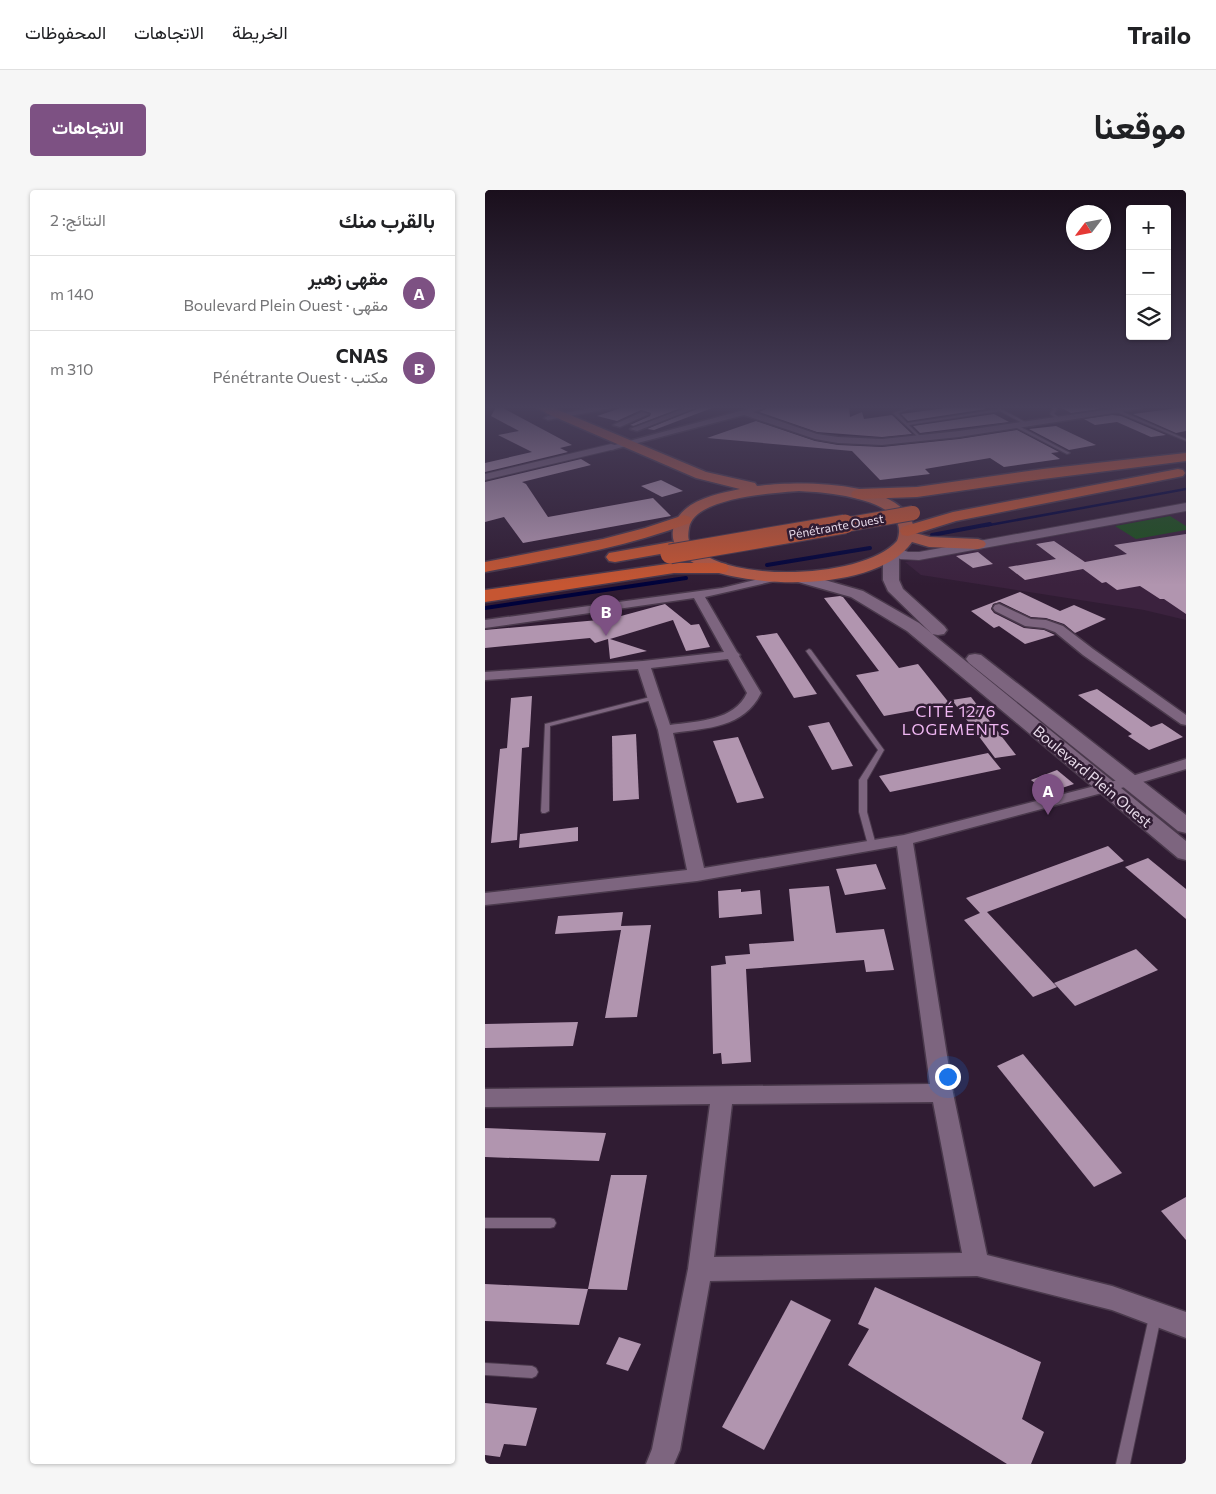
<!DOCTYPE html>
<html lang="ar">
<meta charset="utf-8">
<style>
body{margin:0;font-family:Commissioner,Vazirmatn,sans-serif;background:#f6f6f6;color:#202124;direction:rtl}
.controls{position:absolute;right:15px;top:15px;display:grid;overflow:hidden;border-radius:5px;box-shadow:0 1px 4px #0004}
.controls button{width:45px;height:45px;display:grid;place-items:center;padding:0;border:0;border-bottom:1px solid #e0e0e0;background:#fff;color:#202124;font:25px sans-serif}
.compass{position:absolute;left:581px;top:15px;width:45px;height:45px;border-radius:50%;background:#fff;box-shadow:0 1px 4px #0004;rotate:238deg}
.you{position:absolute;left:462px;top:886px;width:18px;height:18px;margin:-12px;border:4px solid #fff;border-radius:50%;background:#1a73e8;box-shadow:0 0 0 8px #1a73e833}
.badge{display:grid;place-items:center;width:32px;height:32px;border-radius:50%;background:#7d5183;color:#fff;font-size:16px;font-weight:700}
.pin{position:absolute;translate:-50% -41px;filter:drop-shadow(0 1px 2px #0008)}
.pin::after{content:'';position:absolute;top:26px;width:18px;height:15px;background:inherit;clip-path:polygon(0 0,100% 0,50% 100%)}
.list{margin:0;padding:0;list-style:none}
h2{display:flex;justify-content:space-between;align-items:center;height:65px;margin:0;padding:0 20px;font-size:21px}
h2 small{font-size:16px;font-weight:400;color:#757577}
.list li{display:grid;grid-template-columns:32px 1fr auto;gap:15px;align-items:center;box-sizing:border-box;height:75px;padding:0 20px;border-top:1px solid #e0e0e0}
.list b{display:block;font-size:19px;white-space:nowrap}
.list p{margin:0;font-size:16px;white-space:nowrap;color:#757577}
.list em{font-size:16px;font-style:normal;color:#757577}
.icon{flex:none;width:28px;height:28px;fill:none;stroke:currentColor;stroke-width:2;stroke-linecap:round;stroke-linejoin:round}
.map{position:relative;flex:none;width:701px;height:1274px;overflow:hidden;direction:ltr;border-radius:5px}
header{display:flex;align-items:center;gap:30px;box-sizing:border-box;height:70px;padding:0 25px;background:#fff;border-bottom:1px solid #e0e0e0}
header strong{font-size:24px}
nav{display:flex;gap:28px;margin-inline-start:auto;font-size:18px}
.intro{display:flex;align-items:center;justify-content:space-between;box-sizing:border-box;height:120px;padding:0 30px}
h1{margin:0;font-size:35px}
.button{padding:12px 22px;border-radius:5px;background:#7d5183;color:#fff;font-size:18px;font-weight:700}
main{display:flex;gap:30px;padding:0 30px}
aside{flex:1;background:#fff;border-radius:5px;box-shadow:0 1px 4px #0004}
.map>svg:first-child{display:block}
</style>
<header>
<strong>Trailo</strong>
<nav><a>الخريطة</a><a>الاتجاهات</a><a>المحفوظات</a></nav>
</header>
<div class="intro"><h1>موقعنا</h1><a class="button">الاتجاهات</a></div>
<main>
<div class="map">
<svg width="701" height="1274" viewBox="0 0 701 1274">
<rect width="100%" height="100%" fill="#301c33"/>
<polygon fill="#3b223e" points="701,321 701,430 659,420 436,385 420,372"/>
<polygon fill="#1b511b" points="685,326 701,336 701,340 651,349 630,336"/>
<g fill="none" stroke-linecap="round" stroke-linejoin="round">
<polyline stroke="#00023a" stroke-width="2.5" points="499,336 701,299"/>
<g stroke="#00023a" stroke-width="4">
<polyline points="447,345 505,334"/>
<polyline points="282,375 385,358"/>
<polyline points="0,418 201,388"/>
</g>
</g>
<g fill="#b195af">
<polygon points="11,217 16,217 87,255 75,258 83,262 0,282 0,273 47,262 13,245 34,241 6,226"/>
<polygon points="139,217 199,217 149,236 145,235 165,226 166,223 156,220 132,231 112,226"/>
<polygon points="215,217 227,218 169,240 162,239"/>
<polygon points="284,217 364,217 365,227 377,222 379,229 407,225 427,244 397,247 332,242 274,222"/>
<polygon points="469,217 496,217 501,219 423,231 416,224"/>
<polygon points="575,217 610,217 615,219 586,223"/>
<polygon points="701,217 701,241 691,243 648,224"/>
<polygon points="509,224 524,232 435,243 428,236"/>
<polygon points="627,225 636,226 681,245 666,247 632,232 610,235 599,229"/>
<polygon points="271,231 330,251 353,255 397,257 474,249 532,240 574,262 566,263 575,269 519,277 505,268 440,279 445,284 395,290 367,261 222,248"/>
<polygon points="571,236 611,255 584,260 544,239"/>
<polygon points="96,269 106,275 37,292 41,294 63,327 168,308 186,326 38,353 19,327 0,332 0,292"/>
<polygon points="176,290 198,301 177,307 156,296"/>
<polygon points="701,344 701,424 679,409 675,409 655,396 632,400 621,392 617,393 598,379 540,390 523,377 571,369 551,354 569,351 600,372 642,364 629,355"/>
<polygon points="493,362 508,374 488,378 471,366"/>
<polygon points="535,402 575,421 589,415 621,429 590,443 579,434 561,428 546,427 515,412 508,414 506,419 509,423 539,438 559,440 570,445 540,454 514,436 509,438 486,421"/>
<polygon points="355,406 358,407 414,478 433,474 465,514 399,526 371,485 394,481 339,408"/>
<polygon points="180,414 206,435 214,434 225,457 201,461 188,430 125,449 162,461 125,469 123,449 110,453 105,448 0,458 0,440 125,429"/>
<polygon points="292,443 332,504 309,508 271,446"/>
<polygon points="612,499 666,537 677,533 698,547 664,560 643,546 647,544 593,505"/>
<polygon points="47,506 44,557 37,558 32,650 6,653 15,559 22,558 26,508"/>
<polygon points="486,507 531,565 510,568 467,510"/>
<polygon points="344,532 368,576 347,580 323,536"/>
<polygon points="151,544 154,609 128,611 127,546"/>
<polygon points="253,547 279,608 252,613 228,551"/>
<polygon points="503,563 516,579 405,602 394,586"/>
<polygon points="572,580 589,594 562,603 546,590"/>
<polygon points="93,637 93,651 34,658 35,644"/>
<polygon points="623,656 639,671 502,722 572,797 548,807 479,730 495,723 481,708"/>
<polygon points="663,668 701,699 701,729 640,677"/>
<polygon points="391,674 401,699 360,705 351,679"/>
<polygon points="344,696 351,743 399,739 409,780 381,782 379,770 261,779 266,872 237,874 236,863 228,864 226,776 241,774 240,766 265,764 264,754 309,751 304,699"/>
<polygon points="256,699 256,702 275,700 277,724 234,728 233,701"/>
<polygon points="138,722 136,736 166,735 152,827 120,828 136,740 70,744 73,726"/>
<polygon points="651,759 673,780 590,816 569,793"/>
<polygon points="93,832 88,856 0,858 0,834"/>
<polygon points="538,864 637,983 609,997 512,876"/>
<polygon points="0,938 121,943 114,971 0,967"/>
<polygon points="126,985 162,985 142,1100 103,1099"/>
<polygon points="701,1007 701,1050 676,1021"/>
<polygon points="0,1094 103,1099 94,1135 0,1131"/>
<polygon points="390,1097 556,1172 537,1229 559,1242 546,1274 522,1274 363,1175 384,1139 373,1134"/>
<polygon points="306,1110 346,1130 279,1260 237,1237"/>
<polygon points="134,1147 156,1154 143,1181 121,1174"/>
<polygon points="0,1213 52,1218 41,1256 19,1254 15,1267 0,1265"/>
</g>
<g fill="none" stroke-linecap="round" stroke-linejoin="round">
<defs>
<g id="service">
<polygon points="426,217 430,217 413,223 422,233 516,219 544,234 541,235 515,221 424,235 438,249 436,250 408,223"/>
<polygon points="569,217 573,217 569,224 574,227 574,229 572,229 565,224"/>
<polygon points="629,219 631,219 701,249 701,251 629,221"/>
<polygon points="530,235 532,235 585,263 582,264 530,237"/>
<polygon points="324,459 326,460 399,560 382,590 382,622 391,655 390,657 387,657 383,655 374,622 374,590 393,560 321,461"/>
<polygon points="169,506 171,507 171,509 65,536 64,621 60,623 57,623 56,621 60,534"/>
<polygon points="0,1028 65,1028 69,1029 71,1033 69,1037 65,1038 0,1038"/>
<polygon points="670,1121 674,1123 676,1127 645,1274 631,1274 664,1127 666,1123"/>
<polygon points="0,1173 47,1176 51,1178 53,1182 51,1186 47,1188 0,1185"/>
</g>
<g id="minor">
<polygon points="111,217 126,217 122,219 63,230 59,228 63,226"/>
<polygon points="203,217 213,217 152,241 145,239"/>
<polygon points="270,217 282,217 268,222 332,244 353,247 397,249 474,241 641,217 658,217 654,219 474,247 397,255 353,253 330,249 259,225 126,260 122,257"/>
<polygon points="157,222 164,224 135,237 128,235"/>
<path d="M294,384L300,387L298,389L220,407L252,462L255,465L254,466L276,503C259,538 222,538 188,543L219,678L419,645L641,588L701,569V579L651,594L428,653L468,903L502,1065L627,1096L701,1122V1148L627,1120L492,1086L225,1091L195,1260L189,1274H161L167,1259L203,1079L225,914L0,917V899L445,894L412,656L212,691L0,715V703L202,680L173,540L153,479L0,490V482L158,471L239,462L209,408L0,438V430L237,398ZM243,469L262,503C249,531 213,531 185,535L166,478ZM448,912L477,1063L229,1067L247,914Z"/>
<polygon points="514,414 546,429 561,430 578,436 608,459 701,525 701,535 696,534 598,465 570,442 559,438 540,436 510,421 508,418 510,415"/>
</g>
<g id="tertiary">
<polygon points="126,254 130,255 131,257 130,259 0,290 0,284"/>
<polygon points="701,313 701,321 434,370 415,369 404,361 411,357 423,362 434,362"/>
</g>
<g id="secondary">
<polygon points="406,360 411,362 414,365 414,390 418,399 459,436 462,440 459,444 453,445 447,444 403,401 398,390 398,365 401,362"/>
<polygon points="312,382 378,401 434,433 701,651 701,670 693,668 422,441 366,407 306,390 304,387 306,384"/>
<polygon points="490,464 496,465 701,625 701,643 693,641 484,473 481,469 484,465"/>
</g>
<path id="primary" d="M51,217H66L221,282L270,293L272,296C311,291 424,288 430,343L445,347L493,349L499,351L501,354L499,357L493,359L444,357L427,352C392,404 249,401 202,369C193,362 186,352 188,340C193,311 231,304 255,299L211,288L63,224ZM314,301C337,302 429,308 412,351C378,389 243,394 208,356C202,351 203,345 204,338C209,307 289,303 314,301Z"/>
<g id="trunk">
<polygon points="701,263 701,271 558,289 432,307 374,309 368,307 366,304 368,301 374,299 432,297 558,279"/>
<polygon points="693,279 698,280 700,283 698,286 471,331 423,346 417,345 415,341 417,337 468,322"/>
<path d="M199,325L205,327L207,330L205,333C139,358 69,369 0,382V372L118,349L160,338Z"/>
<polygon points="186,352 192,353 195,357 192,361 130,372 124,371 121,367 124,363 130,362"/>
<polygon points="189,373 235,373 241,374 244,378 241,382 235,383 189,383 0,412 0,400"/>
</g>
</defs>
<use href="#service" stroke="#4a394c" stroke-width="2"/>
<use href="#minor" stroke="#4a394c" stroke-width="3"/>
<use href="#tertiary" stroke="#4a394c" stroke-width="2"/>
<use href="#secondary" stroke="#4a394c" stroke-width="3"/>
<use href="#primary" stroke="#4a394c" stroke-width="3"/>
<use href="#trunk" stroke="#4a394c" stroke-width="3"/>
<use href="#service" fill="#7d657f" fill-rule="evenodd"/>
<use href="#minor" fill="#7d657f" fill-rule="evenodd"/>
<use href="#tertiary" fill="#7d657f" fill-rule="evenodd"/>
<use href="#secondary" fill="#7d657f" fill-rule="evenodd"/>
<use href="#primary" fill="#b45a45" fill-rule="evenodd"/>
<use href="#trunk" fill="#c65632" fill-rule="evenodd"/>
<defs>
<polyline id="trunk-bridge-far1" points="353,336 428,323"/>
<polyline id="trunk-bridge" points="185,364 360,334"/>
</defs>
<use href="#trunk-bridge-far1" stroke="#4a394c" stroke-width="16" stroke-linecap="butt"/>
<use href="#trunk-bridge" stroke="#4a394c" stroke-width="21" stroke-linecap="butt"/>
<use href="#trunk-bridge-far1" stroke="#c65632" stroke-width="14"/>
<use href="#trunk-bridge" stroke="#c65632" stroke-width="19"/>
</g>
<linearGradient id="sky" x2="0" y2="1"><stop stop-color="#1a0f1c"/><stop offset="0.55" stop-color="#48405b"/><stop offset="1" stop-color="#48405b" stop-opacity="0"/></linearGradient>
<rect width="701" height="395" fill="url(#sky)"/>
<g text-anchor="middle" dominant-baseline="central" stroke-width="5" stroke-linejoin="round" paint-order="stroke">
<g font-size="12" fill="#e7dae9" stroke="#301c33">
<text transform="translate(351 336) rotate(-10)">Pénétrante Ouest</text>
</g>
<g font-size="15" fill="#e7dae9" stroke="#301c33">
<text transform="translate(608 586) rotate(40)">Boulevard Plein Ouest</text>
</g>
<g font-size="16" letter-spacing="1" fill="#efb7f2" stroke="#301c33">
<text x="471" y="520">CITÉ 1276<tspan x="471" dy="18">LOGEMENTS</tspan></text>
</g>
</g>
</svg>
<div class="controls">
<button>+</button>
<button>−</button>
<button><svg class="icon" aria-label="layers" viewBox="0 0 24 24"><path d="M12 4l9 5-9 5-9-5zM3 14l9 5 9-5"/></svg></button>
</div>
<svg class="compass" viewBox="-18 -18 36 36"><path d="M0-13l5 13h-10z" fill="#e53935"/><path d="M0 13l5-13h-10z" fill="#757577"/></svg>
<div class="you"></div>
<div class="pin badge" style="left:563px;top:625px">A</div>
<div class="pin badge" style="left:121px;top:446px">B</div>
</div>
<aside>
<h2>بالقرب منك<small>النتائج: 2</small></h2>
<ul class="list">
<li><span class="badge">A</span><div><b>مقهى زهير</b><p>مقهى · Boulevard Plein Ouest</p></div><em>140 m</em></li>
<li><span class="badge">B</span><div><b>CNAS</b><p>مكتب · Pénétrante Ouest</p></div><em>310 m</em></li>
</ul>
</aside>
</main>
